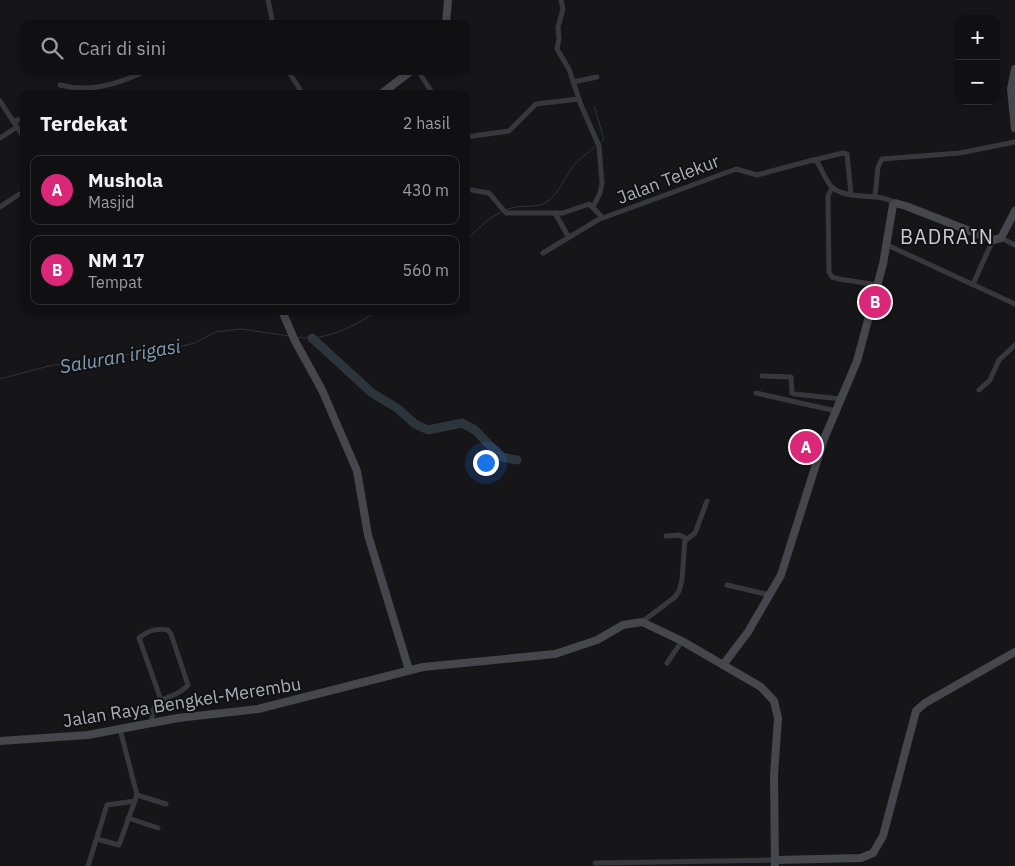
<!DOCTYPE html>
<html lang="id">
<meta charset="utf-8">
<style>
body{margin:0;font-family:"IBM Plex Sans",sans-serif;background:#19191b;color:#f1f3f6}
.controls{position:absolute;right:15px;top:15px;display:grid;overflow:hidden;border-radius:10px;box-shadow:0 2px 8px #0003}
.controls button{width:45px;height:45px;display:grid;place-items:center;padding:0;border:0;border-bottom:1px solid #303032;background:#101012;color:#f1f3f6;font:25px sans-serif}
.you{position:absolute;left:485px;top:462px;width:18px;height:18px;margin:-12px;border:4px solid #fff;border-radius:50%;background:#1a73e8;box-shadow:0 0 0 8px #1a73e833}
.badge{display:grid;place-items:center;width:32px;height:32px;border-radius:50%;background:#db2777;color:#fff;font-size:16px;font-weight:700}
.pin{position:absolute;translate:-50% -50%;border:2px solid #fff;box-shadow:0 1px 5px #0006}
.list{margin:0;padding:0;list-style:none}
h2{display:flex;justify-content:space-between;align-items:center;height:65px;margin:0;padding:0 20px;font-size:21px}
h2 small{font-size:16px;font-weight:400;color:#9c9d9f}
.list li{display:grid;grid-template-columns:32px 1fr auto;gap:15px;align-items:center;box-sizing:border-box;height:70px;margin:0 10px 10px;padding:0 10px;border:1px solid #303032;border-radius:10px}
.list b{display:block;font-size:19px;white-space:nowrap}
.list p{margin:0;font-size:16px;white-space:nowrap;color:#9c9d9f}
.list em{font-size:16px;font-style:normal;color:#9c9d9f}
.icon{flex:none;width:28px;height:28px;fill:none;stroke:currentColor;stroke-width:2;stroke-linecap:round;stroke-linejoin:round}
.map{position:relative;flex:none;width:1015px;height:866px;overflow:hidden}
.search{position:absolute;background:#101012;box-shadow:0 2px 8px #0003;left:20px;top:20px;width:450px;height:55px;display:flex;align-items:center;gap:12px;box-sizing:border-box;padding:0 18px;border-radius:10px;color:#9c9d9f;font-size:19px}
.panel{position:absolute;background:#101012;box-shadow:0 2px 8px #0003;left:20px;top:90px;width:450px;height:225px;border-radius:10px}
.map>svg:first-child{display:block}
</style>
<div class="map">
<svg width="1015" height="866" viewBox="0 0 1015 866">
<rect width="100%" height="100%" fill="#161618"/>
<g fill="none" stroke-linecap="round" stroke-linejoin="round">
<g stroke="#2c353c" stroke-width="1">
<polyline points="594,106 604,139 601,142"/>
<path d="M506,210C519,203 537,210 548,201C561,191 565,175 576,163C582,157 590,151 597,145"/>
<polyline points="466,240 489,219 503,211"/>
<polyline points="381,311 409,311"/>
<path d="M297,337C317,341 342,332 359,322C367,318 372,313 381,311"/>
<polyline points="0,379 49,366 109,355 148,354 195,343 215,332 241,329 289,336"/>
</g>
<polyline stroke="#2c353c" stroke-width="9" points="312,338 372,393 397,408 415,424 428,430 462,423 475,430 501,457 517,460"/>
<g stroke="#37383d" stroke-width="5">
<polyline points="268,0 273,24"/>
<polyline points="561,0 563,9 558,27 559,39 557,49 569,69 581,105 599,146 602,183 600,193 593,207"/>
<polyline points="288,71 303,94"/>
<polyline points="418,71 433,94"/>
<polyline points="573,82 597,77"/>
<path d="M60,85C89,93 119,84 145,71"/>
<polyline points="0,101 24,138"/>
<polyline points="13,121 24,119"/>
<polyline points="466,137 509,131 536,104 579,99"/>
<polyline points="0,138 17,127"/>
<polyline points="814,160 843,153 847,154 851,194"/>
<polyline points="832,188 828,196 829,272 832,277 839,279 878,285"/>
<path d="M466,189L489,193L506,213H563L589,204L603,218L736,169L757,175L813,160L817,162C822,169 825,180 831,186C847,202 877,191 895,203"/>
<polyline points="875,196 878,167 882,159 960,153 1015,142"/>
<polyline points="0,207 24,191"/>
<polyline points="555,213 568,236"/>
<polyline points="1001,238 1015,245"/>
<polyline points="885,244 1015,304"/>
<polyline points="543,253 601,218"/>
<polyline points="973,284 993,240"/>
<polyline points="762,376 791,377 792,393 794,394 842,399"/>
<polyline points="979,390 990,380 999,360 1015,345"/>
<polyline points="756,393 836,411"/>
<polyline points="686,540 695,533 707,501"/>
<polyline points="727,585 770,595"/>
<polyline points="642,622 675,597 679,591 682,580 685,538 679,535 666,536"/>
<polyline points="667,663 682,641"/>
<path d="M152,723C150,693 174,702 188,685L171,634L168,630C158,628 147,631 139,638L161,700"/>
<polyline points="137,795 166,804"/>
<polyline points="128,818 158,828"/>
<polyline points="97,839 119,845 137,795 120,729"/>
<polyline points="595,863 775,860"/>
<polyline points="88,866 107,805 135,801"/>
</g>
<g stroke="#45474d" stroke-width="8">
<polyline points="446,24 448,0"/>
<polyline points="1015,69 1011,89 1015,128"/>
<polyline points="381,94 411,71"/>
<polyline points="282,311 295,341 322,390 357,471 368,535 409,670"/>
<polyline points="723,665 748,632 781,575 824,439 857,361 883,264 893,205 895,203 906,206 993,240 1001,238 1015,211"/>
<polyline points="0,741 88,735 178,718 258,709 423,667 555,654 597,640 623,625 642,622 682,641 761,687 774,701 778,718 774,775 775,866"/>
<polyline points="775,860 861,858 873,853 883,836 916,711 925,703 1015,652"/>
</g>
</g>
<g text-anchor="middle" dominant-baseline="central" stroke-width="4" stroke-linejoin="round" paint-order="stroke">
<g font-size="18" fill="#a8adb8" stroke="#111113">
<text transform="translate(668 179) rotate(-21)">Jalan Telekur</text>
<text transform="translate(182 702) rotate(-9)">Jalan Raya Bengkel-Merembu</text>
</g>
<g font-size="19" font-style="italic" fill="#7f9bb3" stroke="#111113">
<text transform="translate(120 356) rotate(-10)">Saluran irigasi</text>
</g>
<g font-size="20" letter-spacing="1" fill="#c9ccd4" stroke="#111113">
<text x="947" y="236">BADRAIN</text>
</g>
</g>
</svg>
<div class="controls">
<button>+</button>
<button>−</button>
</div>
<div class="you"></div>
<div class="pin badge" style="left:806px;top:447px">A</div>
<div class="pin badge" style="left:875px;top:302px">B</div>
<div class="search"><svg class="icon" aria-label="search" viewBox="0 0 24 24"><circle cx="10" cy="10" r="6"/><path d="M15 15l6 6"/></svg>Cari di sini</div>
<section class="panel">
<h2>Terdekat<small>2 hasil</small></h2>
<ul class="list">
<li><span class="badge">A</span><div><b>Mushola</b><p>Masjid</p></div><em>430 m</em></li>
<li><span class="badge">B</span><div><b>NM 17</b><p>Tempat</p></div><em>560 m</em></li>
</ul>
</section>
</div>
